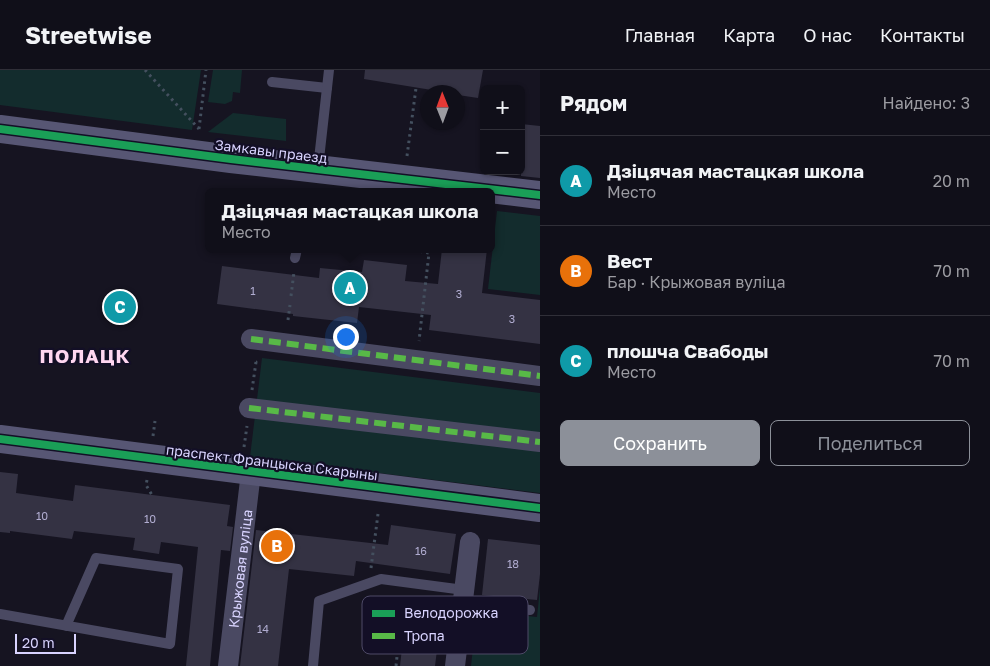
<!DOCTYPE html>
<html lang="ru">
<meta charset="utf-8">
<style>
body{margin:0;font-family:"Golos Text",sans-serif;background:#191822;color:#f1f3f6}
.controls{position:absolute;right:15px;top:15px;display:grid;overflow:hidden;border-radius:8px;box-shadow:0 1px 4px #0004}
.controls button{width:45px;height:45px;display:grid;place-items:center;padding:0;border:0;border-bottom:1px solid #302f38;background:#100f19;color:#f1f3f6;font:25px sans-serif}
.compass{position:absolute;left:420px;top:15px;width:45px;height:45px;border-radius:50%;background:#100f19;box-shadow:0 1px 4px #0004;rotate:359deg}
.scale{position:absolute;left:15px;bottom:12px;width:61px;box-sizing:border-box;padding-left:5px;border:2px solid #d9d4ff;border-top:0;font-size:14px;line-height:18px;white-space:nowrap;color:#d9d4ff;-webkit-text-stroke:4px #130f26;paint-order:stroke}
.you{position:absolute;left:345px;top:266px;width:18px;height:18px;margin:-12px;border:4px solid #fff;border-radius:50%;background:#1a73e8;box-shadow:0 0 0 8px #1a73e833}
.badge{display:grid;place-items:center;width:32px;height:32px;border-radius:50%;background:#8c9099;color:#fff;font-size:16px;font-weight:700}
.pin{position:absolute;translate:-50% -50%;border:2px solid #fff;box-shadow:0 1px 5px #0006}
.popup{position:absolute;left:205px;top:118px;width:290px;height:65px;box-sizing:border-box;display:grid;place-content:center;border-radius:8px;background:#100f19;filter:drop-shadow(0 1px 4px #0005);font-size:16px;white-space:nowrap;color:#9c9ca2}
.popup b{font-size:19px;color:#f1f3f6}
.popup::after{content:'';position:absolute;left:50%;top:100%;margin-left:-10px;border:10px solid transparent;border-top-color:#100f19}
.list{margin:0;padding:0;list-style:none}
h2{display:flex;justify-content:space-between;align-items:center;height:65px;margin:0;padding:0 20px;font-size:21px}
h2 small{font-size:16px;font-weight:400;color:#9c9ca2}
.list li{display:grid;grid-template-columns:32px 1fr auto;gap:15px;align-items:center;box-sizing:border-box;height:90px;padding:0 20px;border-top:1px solid #302f38}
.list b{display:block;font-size:19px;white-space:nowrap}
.list p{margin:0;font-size:16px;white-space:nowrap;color:#9c9ca2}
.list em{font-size:16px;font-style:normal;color:#9c9ca2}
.actions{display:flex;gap:10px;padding:15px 20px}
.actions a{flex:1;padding:11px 0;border:1px solid #8c9099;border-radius:8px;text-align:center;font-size:18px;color:#8c9099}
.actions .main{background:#8c9099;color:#fff}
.map{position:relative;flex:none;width:540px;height:596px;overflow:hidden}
header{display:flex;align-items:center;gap:30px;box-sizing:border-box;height:70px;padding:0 25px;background:#100f19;border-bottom:1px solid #302f38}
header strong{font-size:24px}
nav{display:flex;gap:28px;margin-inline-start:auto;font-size:18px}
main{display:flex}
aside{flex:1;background:#100f19}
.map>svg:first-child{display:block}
</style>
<header>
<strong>Streetwise</strong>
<nav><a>Главная</a><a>Карта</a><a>О нас</a><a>Контакты</a></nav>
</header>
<main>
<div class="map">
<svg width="540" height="596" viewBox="0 0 540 596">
<rect width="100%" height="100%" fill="#161421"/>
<g fill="#132c2d">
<polygon points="0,0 201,0 192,60 0,35"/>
<polygon points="213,0 242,0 240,23 233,22 232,31 225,34 208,32"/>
<polygon points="233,43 286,49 286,71 208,62"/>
<polygon points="497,141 540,146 540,225 488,219"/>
<polygon points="262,288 540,323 540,423 250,387"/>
<polygon points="540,518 540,596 471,596 477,541 537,547"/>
</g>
<g fill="#343243">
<polygon points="365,0 483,0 478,28 458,25 458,22 444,22 364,9"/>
<polygon points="521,54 540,56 540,108 521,106"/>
<polygon points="442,179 487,179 482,223 540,230 540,274 429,260 431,245 359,237 357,253 293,246 293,244 217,234 222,196 319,208 320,198 362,202 364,190 407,195 405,211 438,214"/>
<polygon points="0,402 18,404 16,423 73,431 75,415 230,435 227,456 233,457 230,481 221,480 210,596 186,596 198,477 161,472 159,484 133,480 135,468 74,461 72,469 10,461 10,463 0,462"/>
<polygon points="391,455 456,464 450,504 356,491 354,506 289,499 278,596 240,596 256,460 388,475"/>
<polygon points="488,469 540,475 540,504 537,530 482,525"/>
<polygon points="406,543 441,547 435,596 400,596"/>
</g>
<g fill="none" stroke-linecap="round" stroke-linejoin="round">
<g stroke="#44505f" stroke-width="3" stroke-dasharray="2.5 4" stroke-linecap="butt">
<polyline points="145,0 199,59"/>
<polyline points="199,59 206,0"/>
<polyline points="407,86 416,18"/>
<polyline points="407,179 429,183 419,271"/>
<polyline points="291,226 294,202"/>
<polyline points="288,250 290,235"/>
<polyline points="252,320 256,292 253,291"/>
<polyline points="153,366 155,351"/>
<polyline points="244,377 247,356"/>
<polyline points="147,410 146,415 152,425"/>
<polyline points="371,498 378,444"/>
<polyline points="396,596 402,539 441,543"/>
</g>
<g stroke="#4a4962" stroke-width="10">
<polyline points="272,12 327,18"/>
<polyline points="318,98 329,0"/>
<polyline points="295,188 297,179"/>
<polyline points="463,533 530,540"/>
<polyline points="0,544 170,574 178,499 96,488 66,556"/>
<polyline points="313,596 319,531 381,509 464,520"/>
</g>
<g stroke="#4a4962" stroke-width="20">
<polyline points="251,269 540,306"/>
<polyline points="249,338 540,372"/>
<path id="s1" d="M228,596L251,402"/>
<polyline points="455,596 470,472"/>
</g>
<g stroke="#575674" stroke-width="28">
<polyline points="0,59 231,89 540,125"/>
<polyline points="0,369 540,438"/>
</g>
<g stroke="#58b947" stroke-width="6" stroke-dasharray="12 6" stroke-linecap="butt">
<polyline points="251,269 540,306"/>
<polyline points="249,338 540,372"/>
</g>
<defs>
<g id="cycleway">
<polyline points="0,59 231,89 540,125"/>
<polyline points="0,369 540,438"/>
</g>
</defs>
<use href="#cycleway" stroke="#130f26" stroke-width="11"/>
<use href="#cycleway" stroke="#1a9f57" stroke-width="8"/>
</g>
<g text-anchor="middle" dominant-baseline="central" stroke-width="4.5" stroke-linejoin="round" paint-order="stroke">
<g font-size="11" fill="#b0acd0">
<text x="253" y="220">1</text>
<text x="459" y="223">3</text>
<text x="512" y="248">3</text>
<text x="42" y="445">10</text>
<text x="150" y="448">10</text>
<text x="421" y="480">16</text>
<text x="513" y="493">18</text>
<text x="263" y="558">14</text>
</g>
<g font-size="14" fill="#d9d4ff" stroke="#130f26">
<text transform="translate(271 81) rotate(7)">Замкавы праезд</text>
<text transform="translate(272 392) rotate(7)">праспект Францыска Скарыны</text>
<text stroke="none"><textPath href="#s1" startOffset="98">Крыжовая вуліца</textPath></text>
</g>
<g font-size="19" font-weight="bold" letter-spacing="1" fill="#ffd6f0" stroke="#130f26">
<text x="85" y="285">ПОЛАЦК</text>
</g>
</g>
<rect x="362" y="526" width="166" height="58" rx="8" fill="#130f26" stroke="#4e4a67" stroke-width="1"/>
<rect x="372" y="540" width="23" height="7" fill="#1a9f57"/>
<rect x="372" y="563" width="23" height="6" fill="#58b947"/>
<g font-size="14" fill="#d9d4ff">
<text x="404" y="548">Велодорожка</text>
<text x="404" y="571">Тропа</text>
</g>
</svg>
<div class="controls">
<button>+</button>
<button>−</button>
</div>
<svg class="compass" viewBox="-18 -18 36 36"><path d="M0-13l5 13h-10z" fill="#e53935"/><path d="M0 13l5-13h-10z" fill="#9c9ca2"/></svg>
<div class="scale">20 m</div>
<div class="you"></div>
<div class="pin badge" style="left:350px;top:218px;background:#0f9aa8">A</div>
<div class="popup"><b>Дзіцячая мастацкая школа</b>Место</div>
<div class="pin badge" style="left:277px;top:476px;background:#e8710a">B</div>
<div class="pin badge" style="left:120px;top:237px;background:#0f9aa8">C</div>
</div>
<aside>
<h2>Рядом<small>Найдено: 3</small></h2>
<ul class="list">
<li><span class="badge" style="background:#0f9aa8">A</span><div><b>Дзіцячая мастацкая школа</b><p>Место</p></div><em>20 m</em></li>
<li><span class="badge" style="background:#e8710a">B</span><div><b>Вест</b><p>Бар · Крыжовая вуліца</p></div><em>70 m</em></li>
<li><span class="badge" style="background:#0f9aa8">C</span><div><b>плошча Свабоды</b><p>Место</p></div><em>70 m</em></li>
</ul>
<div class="actions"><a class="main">Сохранить</a><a>Поделиться</a></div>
</aside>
</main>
